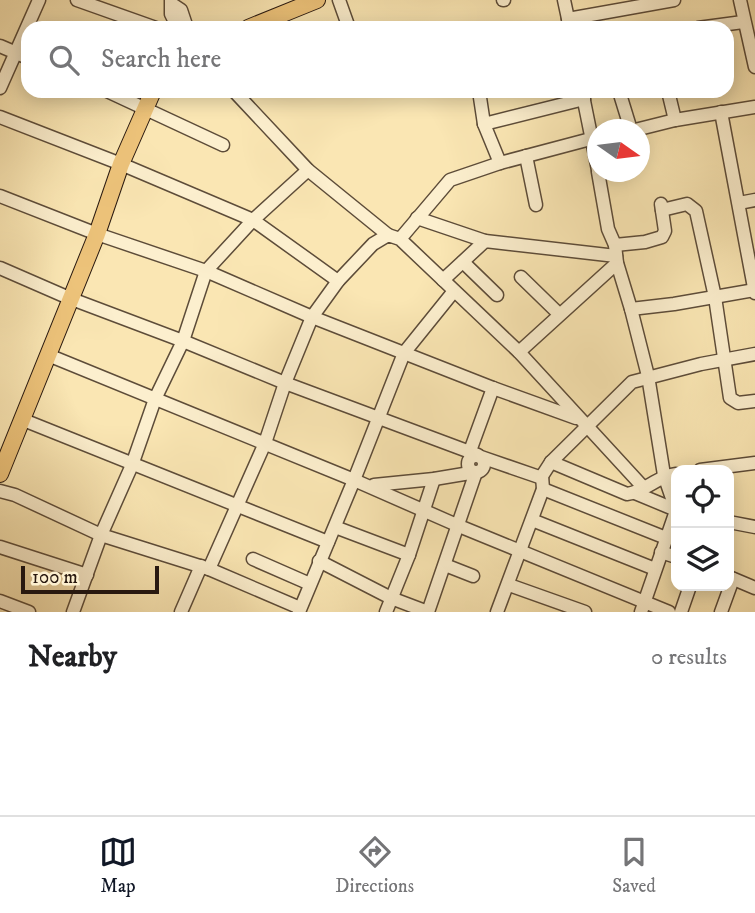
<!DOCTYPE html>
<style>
body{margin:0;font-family:"IM FELL DW Pica",serif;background:#f6f6f6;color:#202124}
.controls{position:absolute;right:21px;bottom:21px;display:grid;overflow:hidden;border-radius:14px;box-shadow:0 4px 18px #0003}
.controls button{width:63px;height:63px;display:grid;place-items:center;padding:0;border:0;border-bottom:2px solid #e0e0e0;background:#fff;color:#202124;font:35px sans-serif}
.compass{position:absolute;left:587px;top:119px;width:63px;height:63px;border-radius:50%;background:#fff;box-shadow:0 4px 18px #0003;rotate:104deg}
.scale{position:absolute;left:21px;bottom:18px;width:138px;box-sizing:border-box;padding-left:7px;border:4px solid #291910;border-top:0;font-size:19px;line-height:24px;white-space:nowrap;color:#291910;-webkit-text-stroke:5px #fcefce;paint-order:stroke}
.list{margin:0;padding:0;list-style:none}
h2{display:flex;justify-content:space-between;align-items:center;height:91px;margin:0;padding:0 28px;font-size:30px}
h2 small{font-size:23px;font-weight:400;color:#757577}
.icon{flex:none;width:38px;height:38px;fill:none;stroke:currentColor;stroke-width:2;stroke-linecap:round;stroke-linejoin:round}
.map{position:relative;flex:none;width:755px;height:612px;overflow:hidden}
.search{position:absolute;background:#fff;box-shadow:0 4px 18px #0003;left:21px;right:21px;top:21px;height:77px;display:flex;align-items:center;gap:18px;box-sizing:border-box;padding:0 24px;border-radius:21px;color:#757577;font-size:26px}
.sheet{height:203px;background:#fff}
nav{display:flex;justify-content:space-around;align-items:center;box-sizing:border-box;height:98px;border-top:2px solid #e0e0e0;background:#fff;font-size:19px;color:#757577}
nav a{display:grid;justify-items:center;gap:4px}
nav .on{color:#111827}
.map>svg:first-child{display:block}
</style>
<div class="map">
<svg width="755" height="612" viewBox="0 0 755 612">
<rect width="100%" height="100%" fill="#fae6b3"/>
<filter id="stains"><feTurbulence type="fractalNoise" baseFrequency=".00286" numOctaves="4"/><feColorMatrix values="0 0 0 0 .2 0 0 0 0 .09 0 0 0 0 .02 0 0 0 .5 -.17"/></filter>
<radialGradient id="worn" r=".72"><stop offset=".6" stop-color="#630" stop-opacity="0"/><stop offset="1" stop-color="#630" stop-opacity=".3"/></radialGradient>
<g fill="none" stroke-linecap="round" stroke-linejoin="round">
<defs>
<g id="minor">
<polyline points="77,0 156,28"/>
<polyline points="171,0 171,14 178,28"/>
<polyline points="339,0 349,28"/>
<polyline points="503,0 504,0"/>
<polyline points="564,0 570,28"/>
<polyline points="740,0 755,67"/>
<polyline points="172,4 181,10 187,28"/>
<polyline points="568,19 674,0"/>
<polyline points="698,28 743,22"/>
<polyline points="0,46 28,58"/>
<polyline points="0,88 39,0"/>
<polyline points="107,91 223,145"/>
<polyline points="234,91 308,170 388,235"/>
<polyline points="479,91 484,124 500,163"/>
<polyline points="582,91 598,170"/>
<polyline points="619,91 631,130"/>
<polyline points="668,91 675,120"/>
<polyline points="721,112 755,293"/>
<polyline points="0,117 121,164 253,220 338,281"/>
<polyline points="484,124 584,99"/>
<polyline points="635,130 675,120 755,107"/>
<polyline points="526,156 536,205"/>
<polyline points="598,172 608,229 615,245 617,263 631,309 648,376 664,475 676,510"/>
<polyline points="0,196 97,234 206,271 312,317 493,388 576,418"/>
<polyline points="739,203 755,200"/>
<polyline points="662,210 687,204 696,211 715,297 730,398 738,403 755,401"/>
<polyline points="417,218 485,241"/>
<polyline points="400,239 450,180 500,163 598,137"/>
<polyline points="615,245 645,242 662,237 665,231 661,204"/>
<polyline points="463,262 497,295"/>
<polyline points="0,268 69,298 183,341 285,383 478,455"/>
<polyline points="521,277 559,314"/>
<polyline points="443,280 485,241 616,256"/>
<polyline points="631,309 674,304 755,290"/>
<polyline points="519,352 617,263"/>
<polyline points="48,355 354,480 404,353 454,291"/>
<polyline points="21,419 328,542"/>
<polyline points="470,451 493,388"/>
<circle cx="476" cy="464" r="8"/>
<polyline points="481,457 542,478"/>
<path d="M551,462L627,494C645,492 657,476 676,474"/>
<polyline points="700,470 755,463"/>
<polyline points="374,485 434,479 476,472 428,612"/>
<polyline points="543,489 666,538"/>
<polyline points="0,491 15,495 101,535 209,569"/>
<polyline points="635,493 676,510"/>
<polyline points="532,520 655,569"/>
<polyline points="729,522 755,527"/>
<polyline points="335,527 409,555"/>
<polyline points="0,547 87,575"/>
<polyline points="661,552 676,557"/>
<polyline points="253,559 310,584"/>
<polyline points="319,561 391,598 428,612"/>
<polyline points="445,565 473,576"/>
<polyline points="729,577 755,588"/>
<polyline points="509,585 585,612"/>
<polyline points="0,601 29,612"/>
<polyline points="300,608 209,569 265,443 285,383 312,317 338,281 373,244 388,235 400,239 519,352 643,487"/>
<polyline points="73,612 101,535 132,465 155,399 183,341 206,271 253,220 308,170"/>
<polyline points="181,612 201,566"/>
<polyline points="299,612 354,480 459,526 669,612"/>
<polyline points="386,612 409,555 434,479"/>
<polyline points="497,612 543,489 542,476 551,462 632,382 701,364 755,354"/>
<polyline points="641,612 676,511"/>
<polyline points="681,612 690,586"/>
<polyline points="721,612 733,579"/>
</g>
<g id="major">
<polyline points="248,28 317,0"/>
<polyline points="0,474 97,234 121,164 153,91"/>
</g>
</defs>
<use href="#minor" stroke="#5d4c39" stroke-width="15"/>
<use href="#major" stroke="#291910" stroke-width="18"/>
<use href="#minor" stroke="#fcefce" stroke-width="12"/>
<use href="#major" stroke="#edc37a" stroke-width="16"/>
</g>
<rect width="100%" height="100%" filter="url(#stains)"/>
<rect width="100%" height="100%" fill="url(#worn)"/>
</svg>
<div class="controls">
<button><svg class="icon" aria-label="locate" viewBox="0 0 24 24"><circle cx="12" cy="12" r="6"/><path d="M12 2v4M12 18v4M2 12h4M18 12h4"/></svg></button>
<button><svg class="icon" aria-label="layers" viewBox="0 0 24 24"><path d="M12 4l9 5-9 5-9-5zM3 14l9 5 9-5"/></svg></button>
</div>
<svg class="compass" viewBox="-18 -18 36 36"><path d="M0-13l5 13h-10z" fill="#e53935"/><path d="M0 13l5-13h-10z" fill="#757577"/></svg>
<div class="scale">100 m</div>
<div class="search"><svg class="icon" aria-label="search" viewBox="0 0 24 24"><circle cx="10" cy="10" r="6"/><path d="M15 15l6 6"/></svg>Search here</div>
</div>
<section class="sheet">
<h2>Nearby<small>0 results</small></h2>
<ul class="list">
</ul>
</section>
<nav>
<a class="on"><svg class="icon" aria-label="map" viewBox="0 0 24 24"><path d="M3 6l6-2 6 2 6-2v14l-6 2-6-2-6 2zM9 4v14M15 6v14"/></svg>Map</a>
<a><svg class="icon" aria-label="directions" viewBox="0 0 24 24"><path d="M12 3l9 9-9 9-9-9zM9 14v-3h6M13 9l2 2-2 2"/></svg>Directions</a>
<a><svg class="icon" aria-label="saved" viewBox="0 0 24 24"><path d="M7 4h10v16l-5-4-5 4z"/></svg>Saved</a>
</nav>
